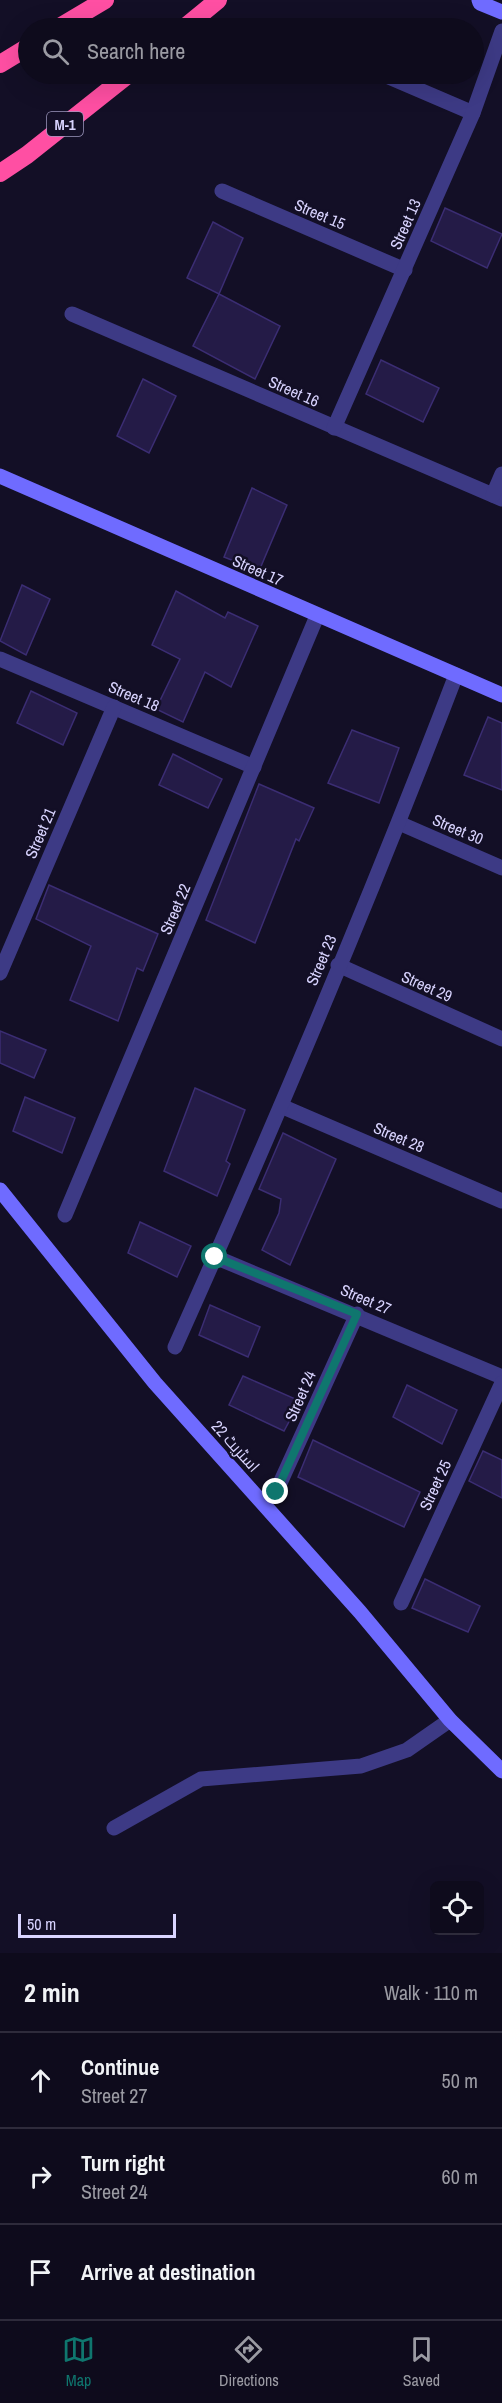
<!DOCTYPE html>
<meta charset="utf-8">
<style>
body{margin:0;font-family:"Archivo Narrow",Cairo,sans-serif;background:#1c1929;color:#f1f3f6}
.controls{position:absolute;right:18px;bottom:18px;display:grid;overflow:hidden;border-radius:9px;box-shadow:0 6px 24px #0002}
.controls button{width:54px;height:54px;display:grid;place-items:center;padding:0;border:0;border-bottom:2px solid #2e2b3b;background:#0e0b1c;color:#f1f3f6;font:30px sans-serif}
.scale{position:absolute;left:18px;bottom:15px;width:158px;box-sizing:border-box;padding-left:6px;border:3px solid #d9d4ff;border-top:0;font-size:16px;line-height:21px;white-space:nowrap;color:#d9d4ff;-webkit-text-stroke:4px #130f26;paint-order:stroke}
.stop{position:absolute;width:18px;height:18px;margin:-14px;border:4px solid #0f766e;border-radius:50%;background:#fff}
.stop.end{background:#0f766e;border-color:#fff;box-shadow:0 2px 6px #0008}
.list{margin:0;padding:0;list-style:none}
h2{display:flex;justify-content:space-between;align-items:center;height:78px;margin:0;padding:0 24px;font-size:26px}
h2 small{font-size:20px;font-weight:400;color:#9b9ba3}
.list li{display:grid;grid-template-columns:39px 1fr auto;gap:18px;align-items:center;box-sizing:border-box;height:96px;padding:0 24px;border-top:2px solid #2e2b3b}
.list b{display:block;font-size:22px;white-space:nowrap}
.list p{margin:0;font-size:20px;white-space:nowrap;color:#9b9ba3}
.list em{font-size:20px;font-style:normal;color:#9b9ba3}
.icon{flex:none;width:33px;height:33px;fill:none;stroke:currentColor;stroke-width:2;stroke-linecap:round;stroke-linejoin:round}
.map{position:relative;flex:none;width:502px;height:1953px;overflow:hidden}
.search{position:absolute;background:#0e0b1c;box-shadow:0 6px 24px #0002;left:18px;right:18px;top:18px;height:66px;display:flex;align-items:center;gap:15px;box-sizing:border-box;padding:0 21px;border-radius:33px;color:#9b9ba3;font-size:22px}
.sheet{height:366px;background:#0e0b1c}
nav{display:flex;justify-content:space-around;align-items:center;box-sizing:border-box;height:84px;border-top:2px solid #2e2b3b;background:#0e0b1c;font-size:16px;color:#9b9ba3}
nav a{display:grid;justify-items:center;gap:3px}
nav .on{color:#0f766e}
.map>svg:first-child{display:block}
</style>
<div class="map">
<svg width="502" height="1953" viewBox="0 0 502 1953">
<rect width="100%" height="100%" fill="#130f26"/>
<g fill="#241b47" stroke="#3b2d73" stroke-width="1.5">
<polygon points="445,208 502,234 487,268 431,241"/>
<polygon points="213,222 243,238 219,294 187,278"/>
<polygon points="219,294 280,326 255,379 193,346"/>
<polygon points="381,360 439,388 423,422 366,394"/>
<polygon points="143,379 176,396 149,453 117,436"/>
<polygon points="252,488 287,505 259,571 224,557"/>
<polygon points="22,585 50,599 26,655 0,641"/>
<polygon points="176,591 225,618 228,612 258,626 231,687 205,672 183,722 156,709 180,659 152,645"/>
<polygon points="31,691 77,713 63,745 17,723"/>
<polygon points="488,717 502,723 502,790 464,775"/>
<polygon points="352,730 399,748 379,803 328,783"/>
<polygon points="173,754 222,779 208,808 159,785"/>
<polygon points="259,784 314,808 299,841 296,839 255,943 206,920"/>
<polygon points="49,885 158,934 143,971 137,968 118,1021 70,1000 91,946 36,919"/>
<polygon points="0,1031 46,1050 34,1078 0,1063"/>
<polygon points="195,1088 245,1110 226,1161 230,1164 217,1196 164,1171"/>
<polygon points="25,1097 75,1118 62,1153 13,1131"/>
<polygon points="283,1133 336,1159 290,1265 262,1250 279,1213 281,1199 259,1189"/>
<polygon points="140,1222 191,1246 177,1277 128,1253"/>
<polygon points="210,1305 260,1327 248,1357 199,1335"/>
<polygon points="243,1376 300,1401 284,1431 229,1405"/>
<polygon points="407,1385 457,1410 442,1444 393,1417"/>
<polygon points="313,1440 420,1492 404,1527 298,1477"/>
<polygon points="483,1451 502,1460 502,1498 469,1481"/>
<polygon points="425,1579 480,1606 468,1632 412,1608"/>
</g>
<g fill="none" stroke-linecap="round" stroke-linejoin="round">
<g stroke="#3d3a85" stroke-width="15">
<polyline points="382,74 473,113"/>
<polyline points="222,191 405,270"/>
<polyline points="72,314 502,499"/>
<polyline points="334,428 473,113 502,31"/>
<polyline points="493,495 502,474"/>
<polyline points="0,659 254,767"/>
<polyline points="399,823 502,868"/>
<polyline points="338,965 502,1039"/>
<polyline points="0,973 114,707"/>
<polyline points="281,1106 502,1201"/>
<polyline points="65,1215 317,616"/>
<polyline points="215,1257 502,1377"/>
<path d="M175,1347C274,1126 369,902 456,675"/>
<polyline points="276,1492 357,1314"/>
<polyline points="401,1603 502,1383"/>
<polyline points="114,1828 201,1779 361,1766 407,1750 450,1720"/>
</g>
<g stroke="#6f6bff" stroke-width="15">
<polyline points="479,0 480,3 502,12"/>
<polyline points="0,476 502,695"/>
<polyline points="0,1190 155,1383 360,1612 450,1720 502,1771"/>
</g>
<g stroke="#ff4fa3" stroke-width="18">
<polyline points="58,28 105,0"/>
<polyline points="184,28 218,0"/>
<polyline points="0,64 28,47"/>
<polyline points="0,173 27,155 129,74"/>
</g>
</g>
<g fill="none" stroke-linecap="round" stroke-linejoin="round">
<polyline stroke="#0f766e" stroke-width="8" points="215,1257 357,1314 276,1492"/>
</g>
<g text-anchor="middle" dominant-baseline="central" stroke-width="5" stroke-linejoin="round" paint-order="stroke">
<rect fill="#130f26" stroke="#9e99be" stroke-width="1.5" x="47" y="112" width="36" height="24" rx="4.5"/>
<g font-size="15" font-weight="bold" fill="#d9d4ff">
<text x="65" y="124">M-1</text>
</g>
<g font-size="16" fill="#d9d4ff" stroke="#130f26">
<text transform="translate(320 214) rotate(23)">Street 15</text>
<text transform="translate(405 224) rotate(-66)">Street 13</text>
<text transform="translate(294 391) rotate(24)">Street 16</text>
<text transform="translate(258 570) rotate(24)">Street 17</text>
<text transform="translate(134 696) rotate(23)">Street 18</text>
<text transform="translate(458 829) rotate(23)">Street 30</text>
<text transform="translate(40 833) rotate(-67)">Street 21</text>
<text transform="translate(175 909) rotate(-67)">Street 22</text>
<text transform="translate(321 960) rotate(-67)">Street 23</text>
<text transform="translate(427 986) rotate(24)">Street 29</text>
<text transform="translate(399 1137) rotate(23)">Street 28</text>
<text transform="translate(366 1299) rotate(23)">Street 27</text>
<text transform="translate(300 1396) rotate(-66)">Street 24</text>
<text transform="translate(236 1446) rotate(48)">اسٹریٹ 22</text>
<text transform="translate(435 1485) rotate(-65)">Street 25</text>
</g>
</g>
</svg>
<div class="controls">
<button><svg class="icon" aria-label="locate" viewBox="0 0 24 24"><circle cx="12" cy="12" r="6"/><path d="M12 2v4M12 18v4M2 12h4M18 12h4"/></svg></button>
</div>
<div class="scale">50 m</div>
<div class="stop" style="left:215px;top:1257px"></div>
<div class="stop end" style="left:276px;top:1492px"></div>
<div class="search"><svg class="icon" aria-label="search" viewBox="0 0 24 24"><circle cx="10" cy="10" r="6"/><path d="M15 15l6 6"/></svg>Search here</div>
</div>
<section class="sheet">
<h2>2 min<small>Walk · 110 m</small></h2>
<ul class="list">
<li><svg class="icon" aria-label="ahead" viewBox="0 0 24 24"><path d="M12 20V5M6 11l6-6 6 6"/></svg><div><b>Continue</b><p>Street 27</p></div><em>50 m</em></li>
<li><svg class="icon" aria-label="right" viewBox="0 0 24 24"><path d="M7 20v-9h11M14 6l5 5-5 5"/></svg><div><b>Turn right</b><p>Street 24</p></div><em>60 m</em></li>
<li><svg class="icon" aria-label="arrive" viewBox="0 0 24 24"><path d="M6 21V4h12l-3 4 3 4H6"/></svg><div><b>Arrive at destination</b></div></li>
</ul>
</section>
<nav>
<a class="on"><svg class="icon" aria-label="map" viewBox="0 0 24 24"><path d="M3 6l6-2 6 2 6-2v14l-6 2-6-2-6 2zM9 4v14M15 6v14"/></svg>Map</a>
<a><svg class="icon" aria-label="directions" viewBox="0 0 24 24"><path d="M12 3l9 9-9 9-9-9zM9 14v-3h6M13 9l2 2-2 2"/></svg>Directions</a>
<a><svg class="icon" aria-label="saved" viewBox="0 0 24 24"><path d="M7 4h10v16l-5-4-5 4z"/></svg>Saved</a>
</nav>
